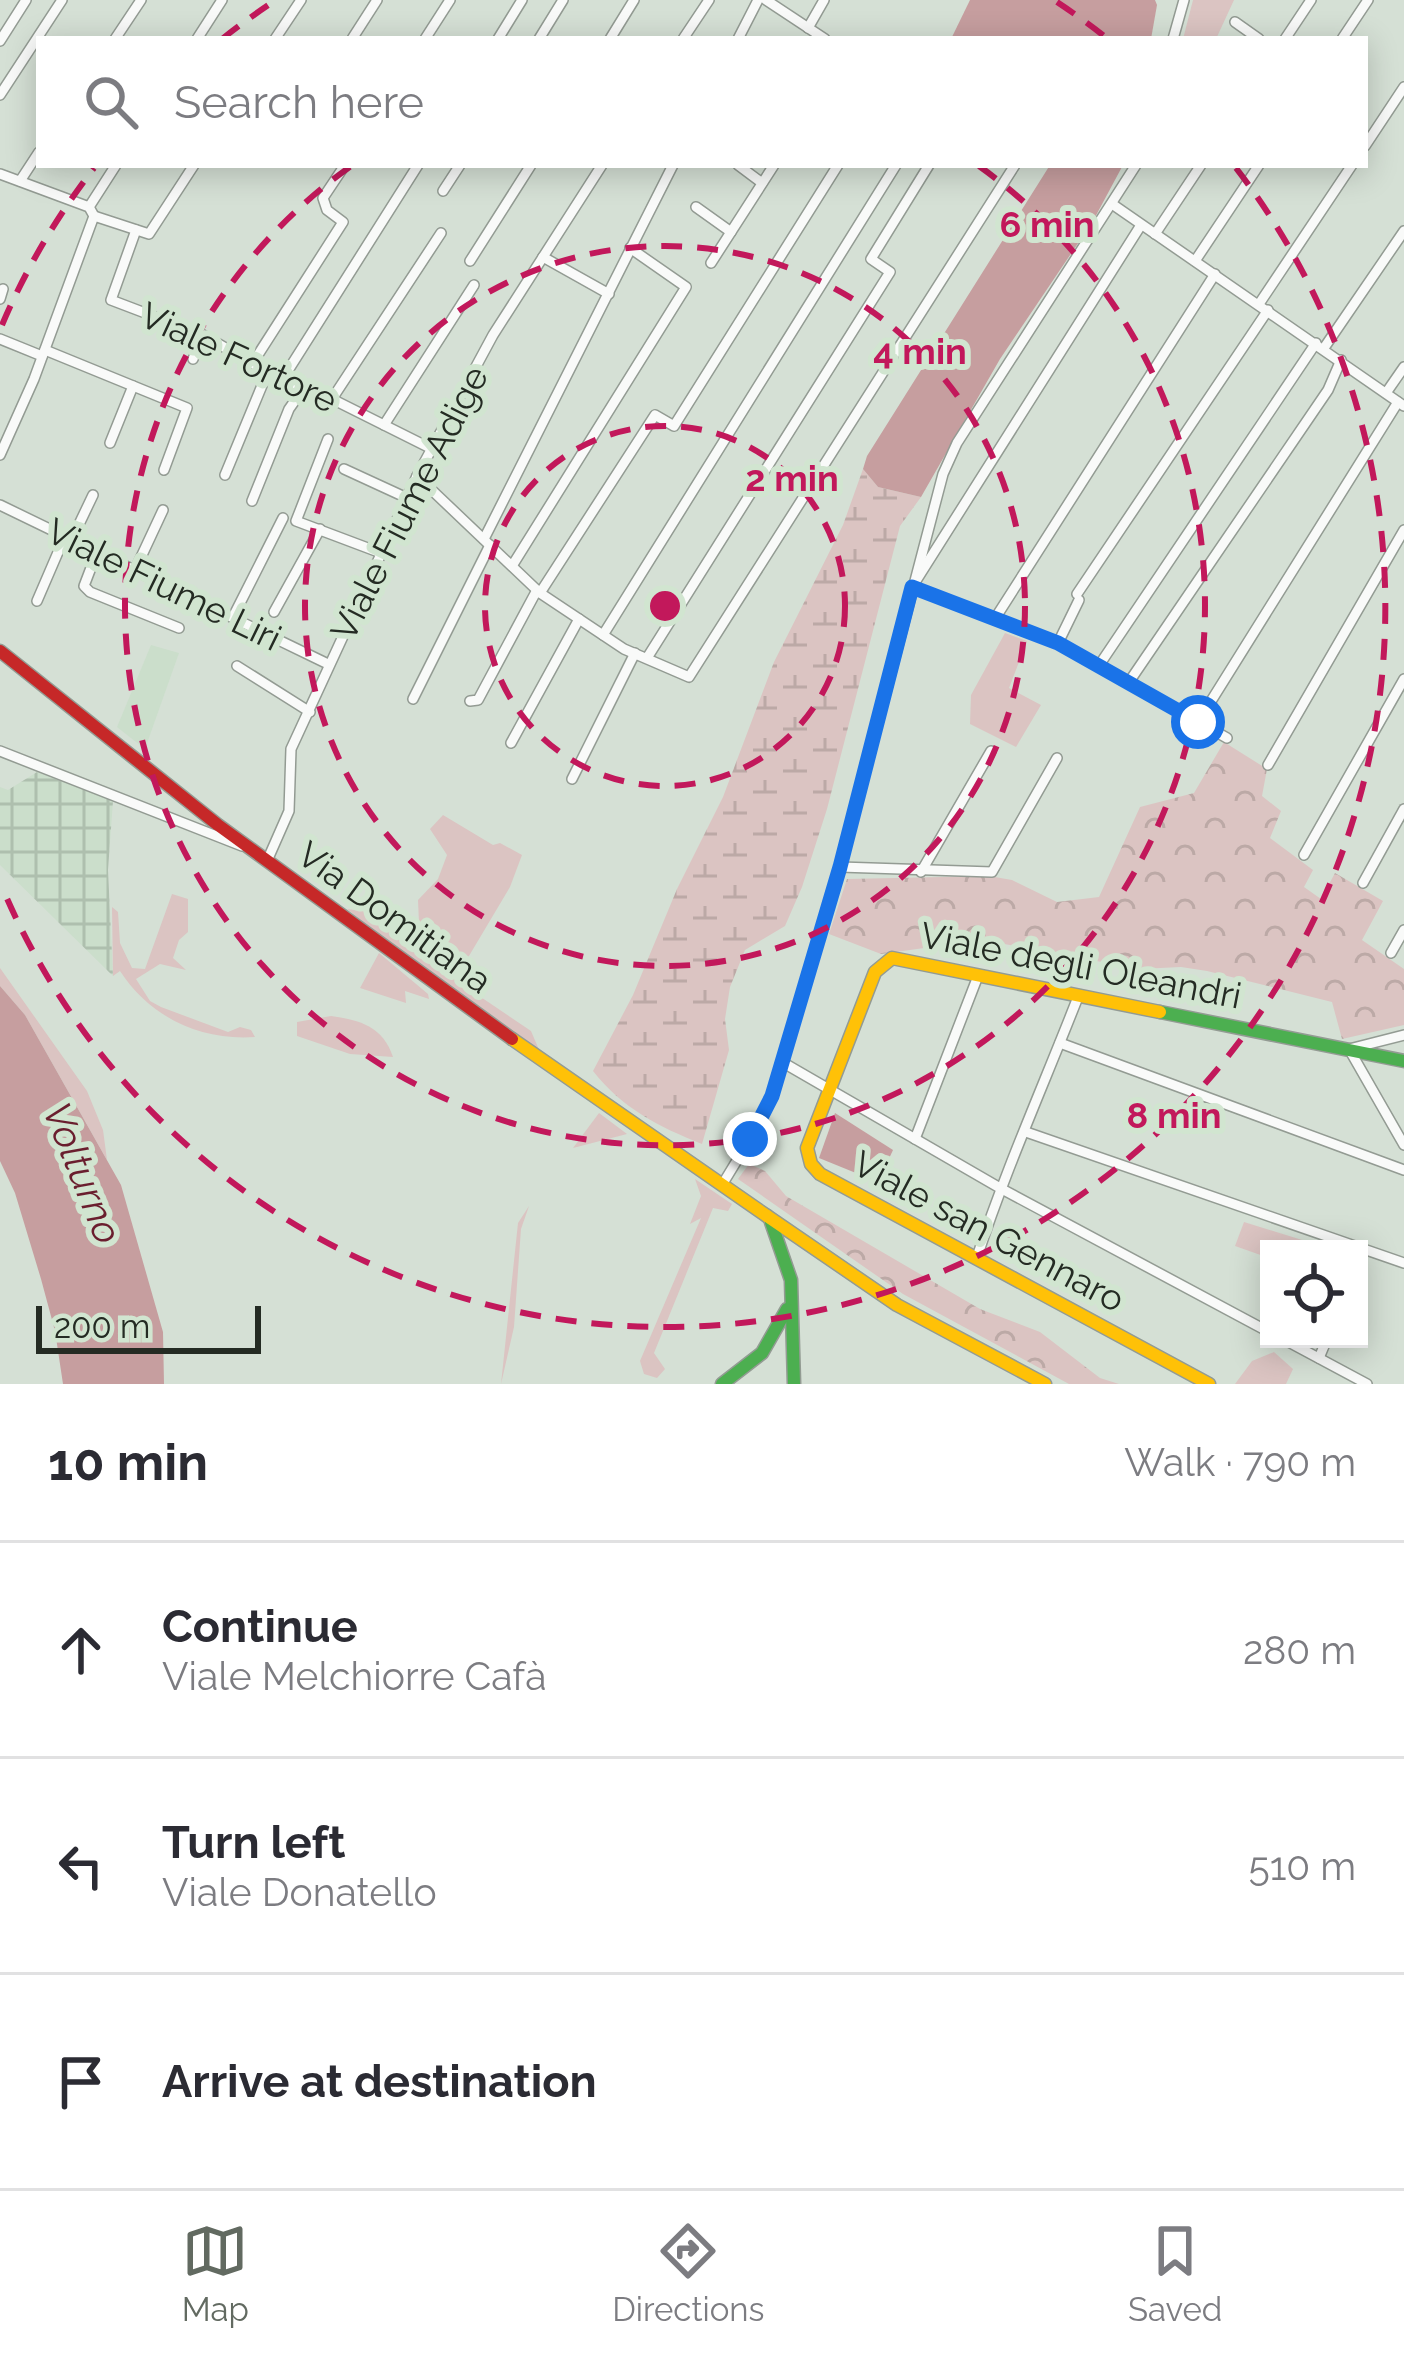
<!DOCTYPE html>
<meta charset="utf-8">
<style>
body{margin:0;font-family:Raleway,sans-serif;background:#f2f2f3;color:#2b2b33}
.controls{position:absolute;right:36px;bottom:36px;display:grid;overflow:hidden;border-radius:0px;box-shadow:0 6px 30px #0003}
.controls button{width:108px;height:108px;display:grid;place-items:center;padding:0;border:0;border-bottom:3px solid #e1e1e2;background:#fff;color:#2b2b33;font:60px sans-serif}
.scale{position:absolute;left:36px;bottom:30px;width:225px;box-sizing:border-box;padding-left:12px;border:6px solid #242b23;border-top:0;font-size:33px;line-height:42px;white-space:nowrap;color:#242b23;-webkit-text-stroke:9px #d1e5d0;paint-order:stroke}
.stop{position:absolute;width:36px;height:36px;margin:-27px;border:9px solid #1a73e8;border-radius:50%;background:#fff}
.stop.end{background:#1a73e8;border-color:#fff;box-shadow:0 3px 12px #0008}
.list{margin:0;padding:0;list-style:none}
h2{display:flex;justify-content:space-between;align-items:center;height:156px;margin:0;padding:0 48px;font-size:51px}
h2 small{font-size:39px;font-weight:400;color:#7c7c81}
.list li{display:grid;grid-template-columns:78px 1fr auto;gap:36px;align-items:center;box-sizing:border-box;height:216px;padding:0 48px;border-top:3px solid #e1e1e2}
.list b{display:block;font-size:45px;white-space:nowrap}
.list p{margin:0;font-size:39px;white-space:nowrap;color:#7c7c81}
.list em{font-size:39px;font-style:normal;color:#7c7c81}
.icon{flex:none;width:66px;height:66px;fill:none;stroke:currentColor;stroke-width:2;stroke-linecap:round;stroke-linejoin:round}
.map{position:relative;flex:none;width:1404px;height:1384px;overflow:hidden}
.search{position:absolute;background:#fff;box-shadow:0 6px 30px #0003;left:36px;right:36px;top:36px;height:132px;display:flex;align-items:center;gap:30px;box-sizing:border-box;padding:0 42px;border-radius:0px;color:#7c7c81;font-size:45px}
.sheet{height:804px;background:#fff}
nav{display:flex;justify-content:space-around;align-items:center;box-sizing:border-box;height:168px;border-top:3px solid #e1e1e2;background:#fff;font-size:33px;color:#7c7c81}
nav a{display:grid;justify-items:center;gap:6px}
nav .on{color:#626a61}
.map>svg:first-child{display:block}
</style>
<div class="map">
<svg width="1404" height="1384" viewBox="0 0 1404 1384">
<defs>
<pattern id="industrial-grid" width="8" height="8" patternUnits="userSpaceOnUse" patternTransform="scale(3)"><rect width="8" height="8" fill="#cbdecb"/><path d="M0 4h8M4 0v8" fill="none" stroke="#aebfae"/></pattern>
<pattern id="forest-crowns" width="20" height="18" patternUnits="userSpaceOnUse" patternTransform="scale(3)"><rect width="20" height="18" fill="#dbc4c2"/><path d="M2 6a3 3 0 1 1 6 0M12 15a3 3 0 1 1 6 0" fill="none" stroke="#bca9a6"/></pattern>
<pattern id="wetland-marsh" width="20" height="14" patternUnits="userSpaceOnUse" patternTransform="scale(3)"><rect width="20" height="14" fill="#dbc4c2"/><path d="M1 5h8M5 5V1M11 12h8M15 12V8" fill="none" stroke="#bca9a6"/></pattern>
</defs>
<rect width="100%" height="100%" fill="#d5e0d5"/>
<polygon fill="#cbdecb" points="151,645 179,653 145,749 117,727"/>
<polygon fill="url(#industrial-grid)" points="37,772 113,801 108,870 113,976 0,865 0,787 8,790"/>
<g fill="#dbc4c2">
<polygon points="1193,0 1234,0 1216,39 1183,39"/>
<polygon points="1005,633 1027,641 1009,688 1041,705 1016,747 970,724 971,695"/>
<polygon points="443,815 493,845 500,843 522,855 510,887 463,966 454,972 457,981 531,1031 540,1052 412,961 347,909 363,911 434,961 443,952 437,938 419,923 418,900 438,879 447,855 430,829"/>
<path d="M172,894L188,899V932L179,940L173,958L186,970L160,964L136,979L150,1001L161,1007L228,1032L240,1027L251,1030L255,1037C200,1041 150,1017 120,971L113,976L112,907L118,912L120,943L132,968L145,969Z"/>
<polygon points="379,953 428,994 429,999 405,991 406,1003 360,988"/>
<polygon points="0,968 87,1091 103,1130 107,1160 25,1015 0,986"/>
<path d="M331,1016C361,1020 383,1027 393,1057L350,1054L297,1036V1022Z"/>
<polygon points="599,1113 627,1134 573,1148"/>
<polygon points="695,1179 732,1204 728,1211 713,1208 654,1353 665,1369 657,1378 644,1374 640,1361 701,1218 690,1224 701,1196"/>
<polygon points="529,1206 521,1229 514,1327 501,1384 518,1223"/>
<polygon points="1244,1222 1331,1249 1269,1249 1269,1258 1235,1246"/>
<polygon points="1274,1352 1293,1369 1286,1384 1235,1384 1252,1361"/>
</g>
<g fill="url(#forest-crowns)">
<polygon points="1224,742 1267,769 1262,796 1281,811 1270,838 1313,870 1304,887 1321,899 1335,873 1383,901 1362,940 1404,969 1404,1025 1342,1039 1332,1002 1207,971 1181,967 1140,969 982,940 881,954 829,934 847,879 989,876 1012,880 1057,902 1099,897 1140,807 1194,793"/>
<polygon points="749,1164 765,1171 786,1196 980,1309 1040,1332 1100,1378 1119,1384 1069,1384 903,1294 738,1179"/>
</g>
<path fill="url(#wetland-marsh)" d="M863,469L878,487L921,497L900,526L827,809L802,887L785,926L745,950L730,987L725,1019L729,1050L702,1144C659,1127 622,1108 593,1071L633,995L677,889L723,797L774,662L843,525Z"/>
<g fill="#c69e9f">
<polygon points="970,0 1155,0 1157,5 1151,39 951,39"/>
<polygon points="1050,165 1123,165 1093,221 1000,359 921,497 878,487 863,469 867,456"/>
<polygon points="0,986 25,1015 121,1185 163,1332 164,1384 63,1384 55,1331 41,1279 15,1193 0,1161"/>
<polygon points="835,1113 893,1150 878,1182 819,1158"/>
</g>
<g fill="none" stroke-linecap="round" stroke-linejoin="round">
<defs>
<g id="street">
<polyline points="766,0 825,39"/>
<polyline points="1235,22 1259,39"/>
<polyline points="808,28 824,0"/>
<polyline points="115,39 141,0"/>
<polyline points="197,39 222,0"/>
<polyline points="275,39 301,0"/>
<polyline points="352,39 377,0"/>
<polyline points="425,39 450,0"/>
<polyline points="498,39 522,0"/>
<polyline points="539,39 563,0"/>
<polyline points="610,39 634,0"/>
<polyline points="683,39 709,0"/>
<polyline points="738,39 758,0"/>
<polyline points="1173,39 1184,0"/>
<polyline points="1285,39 1311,0"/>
<polyline points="1342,39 1368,0"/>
<polyline points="0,41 26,0"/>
<polyline points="0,95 62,0"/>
<polyline points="1365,146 1404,87"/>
<polyline points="738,165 762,183"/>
<polyline points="0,174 89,207 94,216 34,379 0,455"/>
<polyline points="20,181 39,152"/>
<polyline points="443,191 460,165"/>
<polyline points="1112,204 1404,406"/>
<polyline points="89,207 116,165"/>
<polyline points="696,207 731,232"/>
<polyline points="94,216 149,234 194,165"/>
<polyline points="1141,225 912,587 1058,643 1227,738"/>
<polyline points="136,230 111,300 203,335 307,395 332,399 432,449"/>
<polyline points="1155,234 1201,165"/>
<polyline points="543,257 609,294"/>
<polyline points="470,261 531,165"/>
<polyline points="1195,261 1259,165"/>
<polyline points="711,263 774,165"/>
<polyline points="0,299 3,289"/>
<polyline points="1259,304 1352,165"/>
<polyline points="0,339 42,356"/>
<polyline points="1324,348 1404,231"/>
<polyline points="45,350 187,408 164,470"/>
<polyline points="193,359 203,335"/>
<polyline points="254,361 343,222 327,210 323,198 345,165"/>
<polyline points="282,380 418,165"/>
<polyline points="1386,393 1404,367"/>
<polyline points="332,399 441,233"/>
<polyline points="384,425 474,285"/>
<polyline points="328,439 296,521 381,553"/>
<polyline points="110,443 133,386"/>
<polyline points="344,469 407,498"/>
<polyline points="225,475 268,371"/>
<polyline points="417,476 540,593 624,649 689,677 1015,165"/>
<polyline points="252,501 289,409 301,392"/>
<polyline points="0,505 328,664"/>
<polyline points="72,539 93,495"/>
<polyline points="484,539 673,165"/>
<polyline points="97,552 84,586 90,592 179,628"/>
<polyline points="512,566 686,287 630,248"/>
<polyline points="135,570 163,510"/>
<polyline points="540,593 655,415 674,426 838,165"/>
<polyline points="1077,594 1268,310"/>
<polyline points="37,601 65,536"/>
<polyline points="274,612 320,529"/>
<polyline points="233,617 283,518"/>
<polyline points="996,617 1215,274"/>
<polyline points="603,635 896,165"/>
<polyline points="1058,643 1079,600"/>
<polyline points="647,658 890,272 871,259 929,165"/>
<polyline points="1100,664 1316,343"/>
<polyline points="237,666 310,712"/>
<polyline points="1129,682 1328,390 1341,360"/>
<polyline points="413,699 490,545"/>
<polyline points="470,701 478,700 537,590"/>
<polyline points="1198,722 1398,402"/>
<polyline points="511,743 579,619"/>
<polyline points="0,751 242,846"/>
<polyline points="1268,765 1404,530"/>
<polyline points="572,779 635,653"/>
<polyline points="1304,855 1404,679"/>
<polyline points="267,861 289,811 291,749 417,476 493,335 602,165"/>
<polyline points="840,867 992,872 1057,758"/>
<polyline points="921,872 991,751"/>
<polyline points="1363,883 1404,809"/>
<polyline points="1391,953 1404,930"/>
<polyline points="1404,1035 1349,1049 1404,1145"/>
<polyline points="1060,1043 1404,1170"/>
<polyline points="782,1062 1000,1188 1269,1332"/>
<polyline points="1026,1132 1404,1263"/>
<polyline points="915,1139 978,976"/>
<polyline points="722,1185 750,1139 772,1096 782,1062 840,867 943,474 957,443 1136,165"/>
<path d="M977,1257C1006,1169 1044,1084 1078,997"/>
<polyline points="1283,1339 1367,1384"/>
<polyline points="1319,1358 1327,1339"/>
</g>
<g id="fast">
<polyline points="1160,1012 1404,1061"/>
<polyline points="771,1222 791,1280 794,1384"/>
<polyline points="722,1384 762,1353 787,1309"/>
</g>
<g id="slow">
<polyline points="1160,1012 892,958 875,972 807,1148 811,1164 820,1174 1209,1384"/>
<polyline points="512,1039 767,1216"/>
<polyline points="767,1216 897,1305 1045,1384"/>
</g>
<polyline id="jam" points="0,651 218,825 512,1039"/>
</defs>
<use href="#street" stroke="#939b93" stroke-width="12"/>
<use href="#fast" stroke="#939b93" stroke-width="15"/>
<use href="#slow" stroke="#939b93" stroke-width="15"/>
<use href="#jam" stroke="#939b93" stroke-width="15"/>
<use href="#street" stroke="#f9faf9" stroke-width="9"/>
<use href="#fast" stroke="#4caf50" stroke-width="12"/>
<use href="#slow" stroke="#ffc107" stroke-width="12"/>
<use href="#jam" stroke="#c62828" stroke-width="12"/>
</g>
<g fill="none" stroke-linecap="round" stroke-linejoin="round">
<polyline stroke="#1a73e8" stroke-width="15" points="750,1139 772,1096 840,867 912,587 1058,643 1198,722"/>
</g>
<g fill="none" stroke="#c2185b" stroke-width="6" stroke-dasharray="21 15">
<circle cx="665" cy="606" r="180"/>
<circle cx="665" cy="606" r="360"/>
<path d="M979 166A540 540 0 1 1 351 166"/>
<path d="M2 325A720 720 0 0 1 94 168M222 39A720 720 0 0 1 273 2M1057 2A720 720 0 0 1 1108 39M1236 168A720 720 0 1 1 2 887"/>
</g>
<g text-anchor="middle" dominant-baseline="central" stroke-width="12" stroke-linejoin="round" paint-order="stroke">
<g font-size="36" fill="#242b23" stroke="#d1e5d0">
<text transform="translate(239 357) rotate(25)">Viale Fortore</text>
<text transform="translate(409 503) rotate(-63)">Viale Fiume Adige</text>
<text transform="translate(164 584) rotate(26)">Viale Fiume Liri</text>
<text transform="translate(395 917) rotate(36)">Via Domitiana</text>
<text transform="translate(1081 965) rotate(11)">Viale degli Oleandri</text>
<text transform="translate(989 1231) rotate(28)">Viale san Gennaro</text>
</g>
<g font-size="39" font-style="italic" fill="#6a1e2e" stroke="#d1e5d0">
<text transform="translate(83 1173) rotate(68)">Volturno</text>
</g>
</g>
<circle cx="665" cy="606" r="18" fill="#c2185b" stroke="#d1e5d0" stroke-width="6"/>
<g font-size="36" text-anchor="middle" font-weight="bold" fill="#c2185b" stroke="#d1e5d0" stroke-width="12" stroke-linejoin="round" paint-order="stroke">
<text x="1047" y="237">6 min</text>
<text x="920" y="364">4 min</text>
<text x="792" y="491">2 min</text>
<text x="1174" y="1128">8 min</text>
</g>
</svg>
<div class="controls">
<button><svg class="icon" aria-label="locate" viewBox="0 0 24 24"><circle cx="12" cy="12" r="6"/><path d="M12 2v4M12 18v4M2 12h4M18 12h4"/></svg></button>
</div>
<div class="scale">200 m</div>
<div class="stop" style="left:1198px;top:722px"></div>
<div class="stop end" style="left:750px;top:1139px"></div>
<div class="search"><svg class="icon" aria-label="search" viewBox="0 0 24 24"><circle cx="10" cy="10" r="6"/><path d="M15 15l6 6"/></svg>Search here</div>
</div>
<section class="sheet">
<h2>10 min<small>Walk · 790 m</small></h2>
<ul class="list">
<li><svg class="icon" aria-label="ahead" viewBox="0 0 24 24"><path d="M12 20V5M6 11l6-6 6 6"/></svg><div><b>Continue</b><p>Viale Melchiorre Cafà</p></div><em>280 m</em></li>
<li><svg class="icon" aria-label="left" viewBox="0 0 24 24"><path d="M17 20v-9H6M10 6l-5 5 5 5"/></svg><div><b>Turn left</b><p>Viale Donatello</p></div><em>510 m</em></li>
<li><svg class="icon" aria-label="arrive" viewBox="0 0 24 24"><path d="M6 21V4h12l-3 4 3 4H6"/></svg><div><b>Arrive at destination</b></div></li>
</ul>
</section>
<nav>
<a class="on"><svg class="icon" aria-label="map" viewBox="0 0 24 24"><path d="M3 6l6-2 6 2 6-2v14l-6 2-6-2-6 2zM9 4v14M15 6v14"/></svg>Map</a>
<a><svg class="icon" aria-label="directions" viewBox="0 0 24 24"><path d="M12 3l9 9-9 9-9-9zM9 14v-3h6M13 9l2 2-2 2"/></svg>Directions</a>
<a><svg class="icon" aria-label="saved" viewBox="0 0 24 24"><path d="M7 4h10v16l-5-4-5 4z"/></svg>Saved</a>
</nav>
